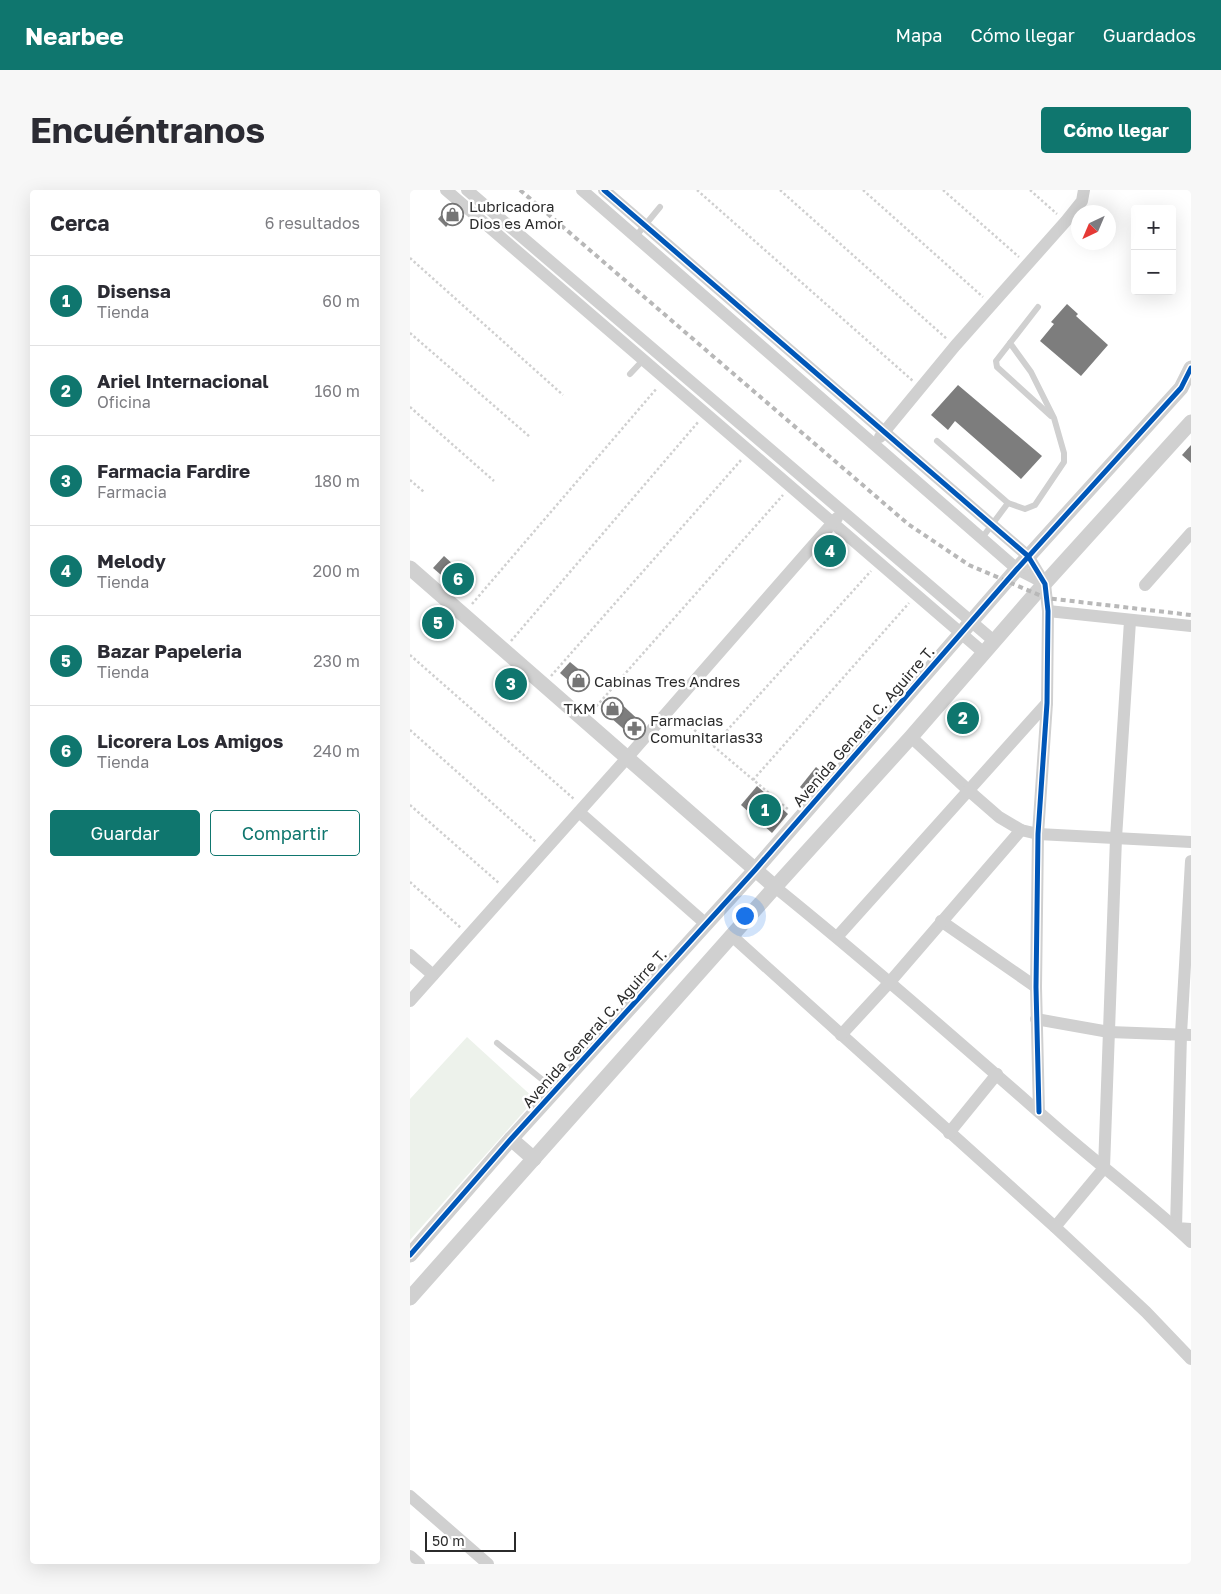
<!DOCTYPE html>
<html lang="es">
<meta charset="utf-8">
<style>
body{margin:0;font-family:"Golos Text",sans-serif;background:#f7f7f7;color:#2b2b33}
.controls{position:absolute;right:15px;top:15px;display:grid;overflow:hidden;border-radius:5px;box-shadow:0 5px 20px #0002}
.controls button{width:45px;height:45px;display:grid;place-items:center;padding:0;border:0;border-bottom:1px solid #e1e1e2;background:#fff;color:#2b2b33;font:25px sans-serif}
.compass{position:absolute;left:661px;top:15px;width:45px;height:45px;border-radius:50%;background:#fff;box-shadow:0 5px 20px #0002;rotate:224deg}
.scale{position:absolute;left:15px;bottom:12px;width:91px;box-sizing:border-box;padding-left:5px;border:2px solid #2b2b2b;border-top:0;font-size:14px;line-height:18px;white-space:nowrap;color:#2b2b2b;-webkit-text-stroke:4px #fff;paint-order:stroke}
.you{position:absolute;left:334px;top:725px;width:18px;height:18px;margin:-12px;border:4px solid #fff;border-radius:50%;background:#1a73e8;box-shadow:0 0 0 8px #1a73e833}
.badge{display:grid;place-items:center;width:32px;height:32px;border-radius:50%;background:#0f766e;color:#fff;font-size:16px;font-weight:700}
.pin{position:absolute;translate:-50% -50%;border:2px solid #fff;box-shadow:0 1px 5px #0006}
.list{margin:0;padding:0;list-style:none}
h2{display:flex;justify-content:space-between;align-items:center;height:65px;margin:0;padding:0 20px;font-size:21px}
h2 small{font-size:16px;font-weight:400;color:#7c7c81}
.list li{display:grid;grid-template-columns:32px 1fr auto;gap:15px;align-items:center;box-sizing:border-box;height:90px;padding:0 20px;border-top:1px solid #e1e1e2}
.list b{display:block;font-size:19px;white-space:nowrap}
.list p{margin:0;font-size:16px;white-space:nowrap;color:#7c7c81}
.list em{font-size:16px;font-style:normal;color:#7c7c81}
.actions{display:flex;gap:10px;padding:15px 20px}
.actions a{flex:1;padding:11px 0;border:1px solid #0f766e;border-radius:5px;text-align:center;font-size:18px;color:#0f766e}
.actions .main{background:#0f766e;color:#fff}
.map{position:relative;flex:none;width:781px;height:1374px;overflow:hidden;border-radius:5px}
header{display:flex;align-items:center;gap:30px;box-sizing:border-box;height:70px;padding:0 25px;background:#0f766e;color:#fff}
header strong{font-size:24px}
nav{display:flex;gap:28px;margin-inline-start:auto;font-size:18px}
.intro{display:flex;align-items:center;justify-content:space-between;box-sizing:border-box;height:120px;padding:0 30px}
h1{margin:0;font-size:35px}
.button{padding:12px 22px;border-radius:5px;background:#0f766e;color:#fff;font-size:18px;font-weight:700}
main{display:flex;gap:30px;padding:0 30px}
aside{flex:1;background:#fff;border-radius:5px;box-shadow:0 5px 20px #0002}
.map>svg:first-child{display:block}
</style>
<header>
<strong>Nearbee</strong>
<nav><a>Mapa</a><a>Cómo llegar</a><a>Guardados</a></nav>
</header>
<div class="intro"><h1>Encuéntranos</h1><a class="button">Cómo llegar</a></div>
<main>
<aside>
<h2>Cerca<small>6 resultados</small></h2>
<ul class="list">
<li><span class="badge">1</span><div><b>Disensa</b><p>Tienda</p></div><em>60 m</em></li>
<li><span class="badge">2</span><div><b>Ariel Internacional</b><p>Oficina</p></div><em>160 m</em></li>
<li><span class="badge">3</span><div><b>Farmacia Fardire</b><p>Farmacia</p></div><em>180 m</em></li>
<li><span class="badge">4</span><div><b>Melody</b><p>Tienda</p></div><em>200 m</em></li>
<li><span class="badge">5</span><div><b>Bazar Papeleria</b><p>Tienda</p></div><em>230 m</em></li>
<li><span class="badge">6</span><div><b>Licorera Los Amigos</b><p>Tienda</p></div><em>240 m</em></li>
</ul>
<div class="actions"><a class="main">Guardar</a><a>Compartir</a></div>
</aside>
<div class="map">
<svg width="781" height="1374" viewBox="0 0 781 1374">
<rect width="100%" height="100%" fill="#fff"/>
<polygon fill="#edf2eb" points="57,847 125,909 0,1050 0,909"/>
<g fill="#7d7d7d">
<polygon points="38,17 47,25 36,37 28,29"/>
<polygon points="657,114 668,124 666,126 698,155 671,186 630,151 644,134 641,132"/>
<polygon points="548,195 632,266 611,289 545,231 538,240 521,225"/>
<polygon points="781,255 781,273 772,265"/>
<polygon points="421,351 430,359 419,371 411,363"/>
<polygon points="34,366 55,385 45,397 23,378"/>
<polygon points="28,426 36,432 28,440 21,433"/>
<polygon points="160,472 178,487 168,499 150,483"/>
<polygon points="98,489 105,496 98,504 90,497"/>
<polygon points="205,508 236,537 225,549 193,521"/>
<polygon points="550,514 567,530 557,541 539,526"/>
<polygon points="406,577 415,585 398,604 390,597"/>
<polygon points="347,596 378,624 362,643 331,615"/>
</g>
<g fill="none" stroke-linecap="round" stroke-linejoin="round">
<g stroke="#d0d0d0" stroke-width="2.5" stroke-dasharray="2.5 2.5" stroke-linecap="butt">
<polyline points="287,0 503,191"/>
<polyline points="370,0 537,149"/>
<polyline points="453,0 573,107"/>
<polyline points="533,0 609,67"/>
<polyline points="620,0 647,24"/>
<polyline points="0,68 153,205"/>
<polyline points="0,143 120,247"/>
<polyline points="0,217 84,291"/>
<polyline points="0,290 14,302"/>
<polyline points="62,414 247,198"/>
<polyline points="101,451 289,231"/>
<polyline points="0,465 164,609"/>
<polyline points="141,486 332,269"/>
<polyline points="183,520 373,305"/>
<polyline points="269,527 379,620"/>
<polyline points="0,540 126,652"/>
<polyline points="303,556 461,381"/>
<polyline points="343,590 499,413"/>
<polyline points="0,615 90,694"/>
<polyline points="0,692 51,738"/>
</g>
<g stroke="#d0d0d0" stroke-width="6">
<polyline points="226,46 250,17"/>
<polyline points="600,153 586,171 587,177 641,226"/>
<polyline points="220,184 235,168"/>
<polyline points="527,251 598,313"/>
<polyline points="572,348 598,313 615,319 625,315 654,272 654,263 644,228 621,182 600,153 628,117"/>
<polyline points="87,853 145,900"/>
</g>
<g stroke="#d0d0d0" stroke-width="12">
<polyline points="36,0 574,463"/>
<polyline points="57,0 584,451"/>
<polyline points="172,0 607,379 634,393"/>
<polyline points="194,0 618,366 635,394 638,421 637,513 628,644 626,797 629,922"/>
<polyline points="470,247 545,156 656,31 672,11 674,0"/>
<polyline points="735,395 781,343"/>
<polyline points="638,421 781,436"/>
<polyline points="501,547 558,600 589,627 611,640 628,644 781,652"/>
<polyline points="169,622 296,734"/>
<polyline points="781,671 771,844 766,1038 781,1039"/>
<path d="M365,697C464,777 559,861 654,944C696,980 740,1014 781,1052"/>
<polyline points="531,731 626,797"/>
<polyline points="322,746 645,1037 736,1122 781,1169"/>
<polyline points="427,747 637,513"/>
<polyline points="0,765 23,785"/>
<polyline points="0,811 217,568 427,328"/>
<polyline points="626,829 699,842 781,845"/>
<polyline points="431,845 479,793 611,640"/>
<polyline points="539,943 587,884"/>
<polyline points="645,1037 694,978 706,648 720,431"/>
<polyline points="0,1306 78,1374"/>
<polyline points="0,1366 9,1374"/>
</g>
<g stroke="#d0d0d0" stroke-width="15">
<polyline points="0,378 365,697"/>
<polyline points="101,949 124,969"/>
<polyline points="0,1065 101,949 345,680 607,379 771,198 781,178"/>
<polyline points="0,1108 365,697 501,547 626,403 781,232"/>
</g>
<polyline stroke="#b8b8b8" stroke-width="4" stroke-dasharray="5 4" stroke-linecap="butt" points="110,0 498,334 559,375 636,408 781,425"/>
<defs>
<g id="cycleway">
<polyline points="194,0 618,366 635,394 638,421 637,513 628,644 626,797 629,922"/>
<polyline points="0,1065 101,949 345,680 607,379 771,198 781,178"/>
</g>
</defs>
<use href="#cycleway" stroke="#fff" stroke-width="8"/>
<use href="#cycleway" stroke="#0057b8" stroke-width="5"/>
</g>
<defs>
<symbol id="shop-ring" viewBox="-11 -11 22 22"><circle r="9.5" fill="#fff" stroke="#757575" stroke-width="1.5"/><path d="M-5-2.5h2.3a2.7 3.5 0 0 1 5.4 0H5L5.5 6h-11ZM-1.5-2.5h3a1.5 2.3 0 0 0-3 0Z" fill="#757575"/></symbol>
<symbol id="pharmacy-ring" viewBox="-11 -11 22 22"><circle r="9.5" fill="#fff" stroke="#757575" stroke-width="1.5"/><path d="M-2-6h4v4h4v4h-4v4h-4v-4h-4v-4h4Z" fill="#757575"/></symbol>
</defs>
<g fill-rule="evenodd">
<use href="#shop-ring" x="30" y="12" width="25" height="25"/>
<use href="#shop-ring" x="156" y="478" width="25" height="25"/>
<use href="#shop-ring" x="190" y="506" width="25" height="25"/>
<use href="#pharmacy-ring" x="212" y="526" width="25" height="25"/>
</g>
<g text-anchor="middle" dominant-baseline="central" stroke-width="5" stroke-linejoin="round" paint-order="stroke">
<g font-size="15" fill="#2b2b2b" stroke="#fff" text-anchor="start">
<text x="59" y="16">Lubricadora<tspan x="59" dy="17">Dios es Amor</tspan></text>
<text x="184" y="491">Cabinas Tres Andres</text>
<text x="186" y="518" text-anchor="end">TKM</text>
<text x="240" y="530">Farmacias<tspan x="240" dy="17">Comunitarias33</tspan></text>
</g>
<g font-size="15" fill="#2b2b2b" stroke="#fff">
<text transform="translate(453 536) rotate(-49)">Avenida General C. Aguirre T.</text>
<text transform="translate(184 838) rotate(-48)">Avenida General C. Aguirre T.</text>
</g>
</g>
</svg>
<div class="controls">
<button>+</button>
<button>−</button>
</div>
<svg class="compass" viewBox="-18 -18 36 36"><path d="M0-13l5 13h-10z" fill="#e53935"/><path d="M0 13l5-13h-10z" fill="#7c7c81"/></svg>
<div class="scale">50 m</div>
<div class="you"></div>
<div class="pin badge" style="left:355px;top:620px">1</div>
<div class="pin badge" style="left:553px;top:528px">2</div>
<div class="pin badge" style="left:101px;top:494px">3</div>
<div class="pin badge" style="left:420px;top:361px">4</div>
<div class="pin badge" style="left:28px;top:433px">5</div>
<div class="pin badge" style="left:48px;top:389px">6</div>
</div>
</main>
